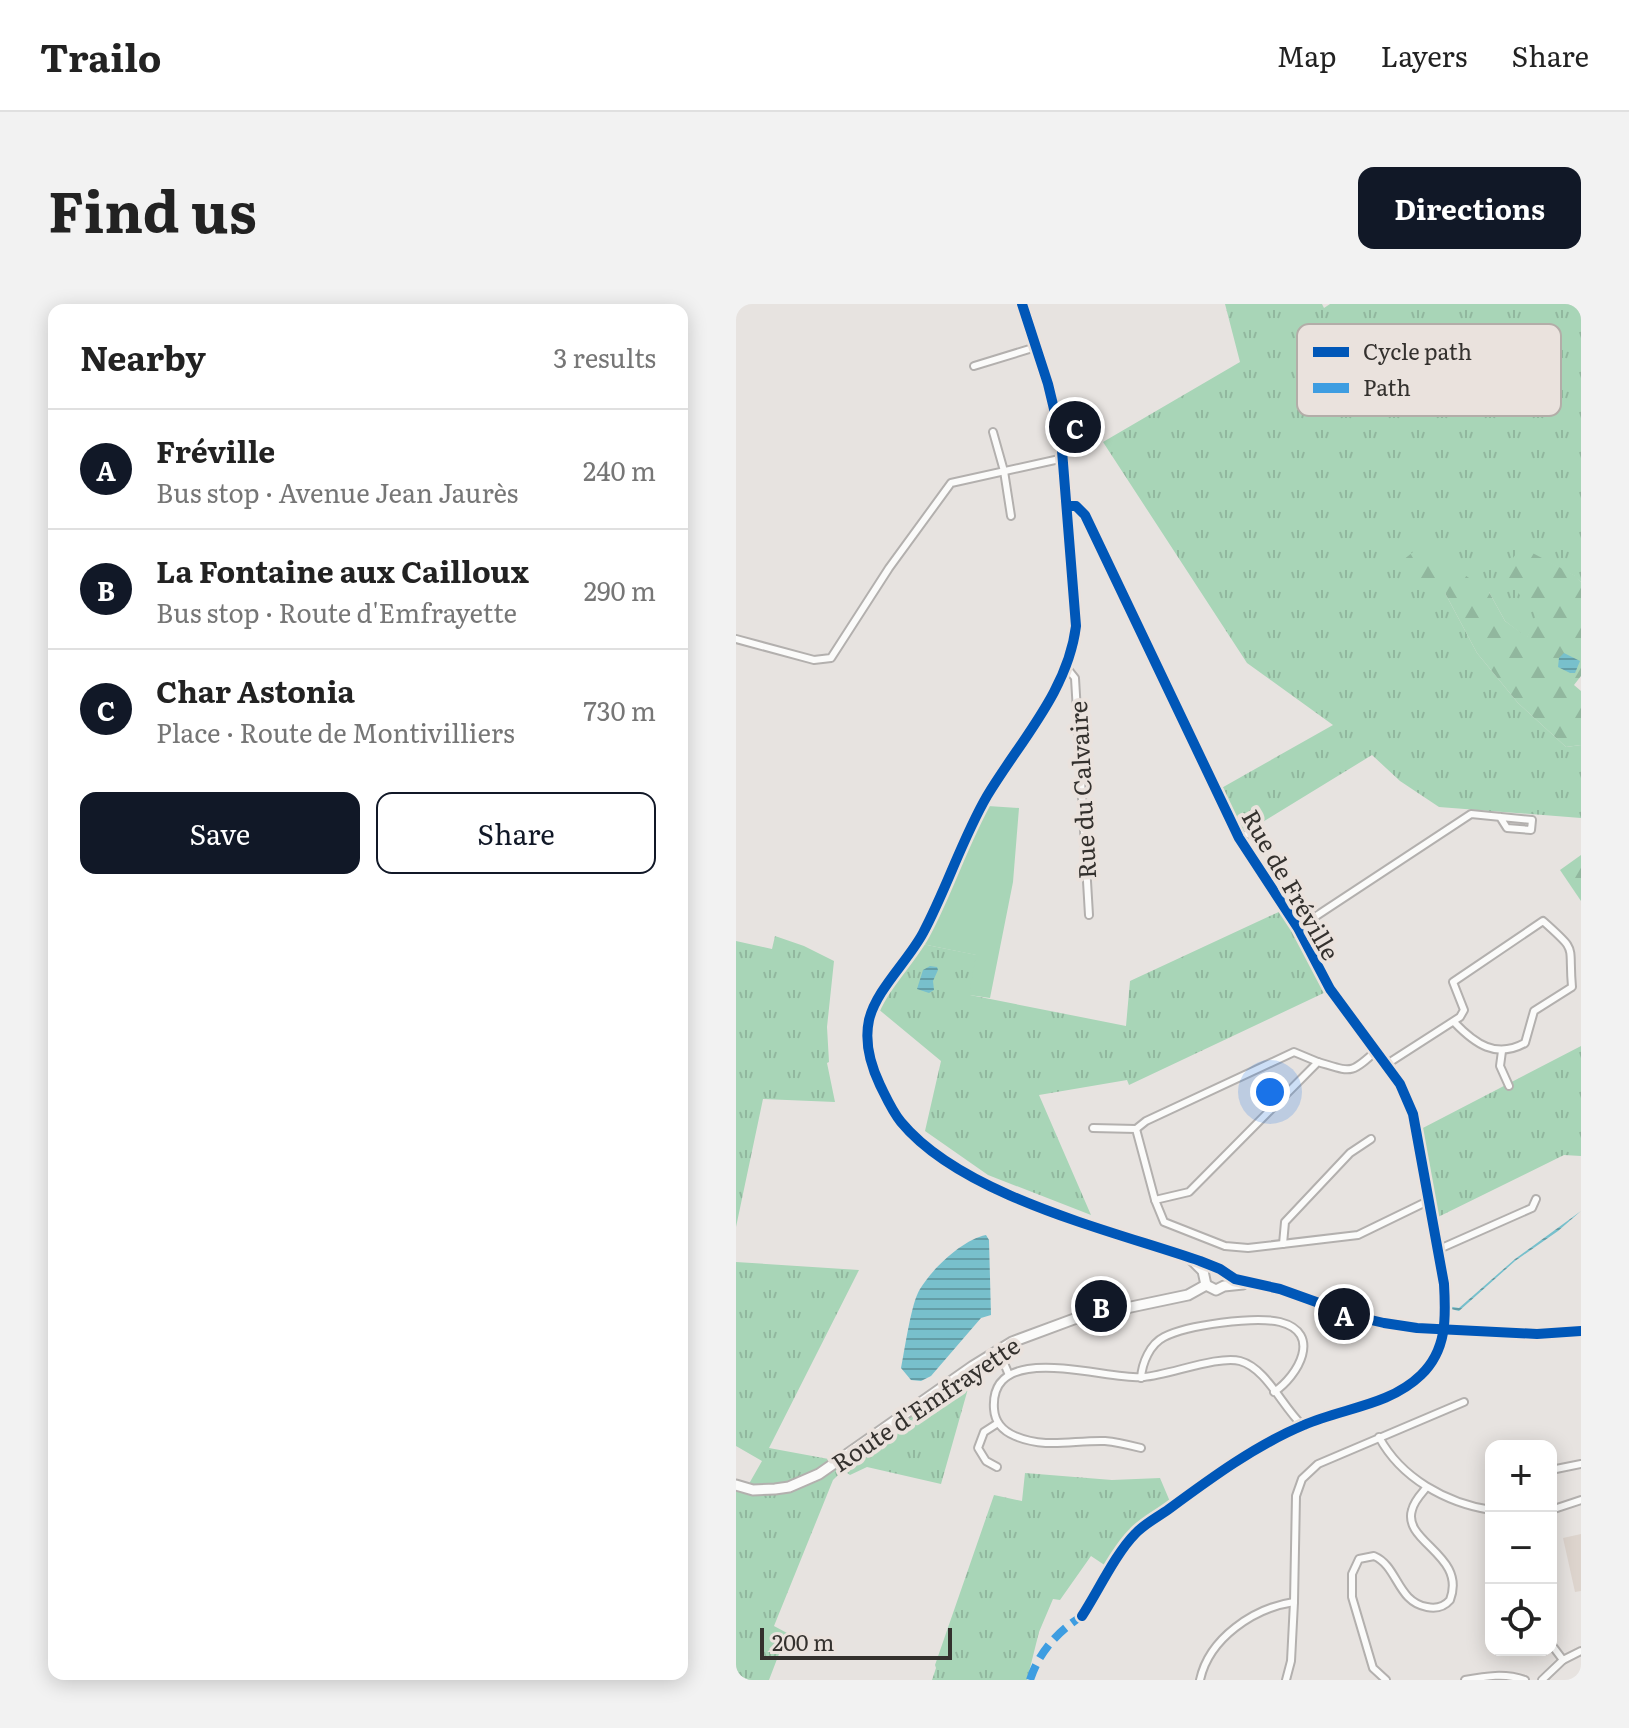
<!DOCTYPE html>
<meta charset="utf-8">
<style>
body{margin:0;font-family:Literata,serif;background:#f2f2f2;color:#222}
.controls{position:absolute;right:24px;bottom:24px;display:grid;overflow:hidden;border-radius:16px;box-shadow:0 4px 20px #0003}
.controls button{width:72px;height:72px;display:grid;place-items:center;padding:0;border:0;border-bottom:2px solid #e0e0e0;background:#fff;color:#222;font:40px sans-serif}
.scale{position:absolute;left:24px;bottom:20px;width:192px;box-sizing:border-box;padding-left:8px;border:4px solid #34312e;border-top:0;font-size:22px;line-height:28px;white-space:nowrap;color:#34312e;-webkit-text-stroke:6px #eae2dd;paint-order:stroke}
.you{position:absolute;left:534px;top:788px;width:28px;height:28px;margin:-20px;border:6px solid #fff;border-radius:50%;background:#1a73e8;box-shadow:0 0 0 12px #1a73e833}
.badge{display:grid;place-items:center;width:52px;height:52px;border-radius:50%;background:#111827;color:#fff;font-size:26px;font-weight:700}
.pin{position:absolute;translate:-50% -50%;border:4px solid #fff;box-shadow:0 2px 8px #0006}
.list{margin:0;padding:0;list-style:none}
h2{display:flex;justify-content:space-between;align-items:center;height:104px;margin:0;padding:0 32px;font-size:34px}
h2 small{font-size:26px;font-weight:400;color:#767676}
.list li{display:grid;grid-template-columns:52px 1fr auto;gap:24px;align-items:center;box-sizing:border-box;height:120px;padding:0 32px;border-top:2px solid #e0e0e0}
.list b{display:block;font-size:30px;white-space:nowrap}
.list p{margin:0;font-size:26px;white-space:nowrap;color:#767676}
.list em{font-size:26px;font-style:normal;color:#767676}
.actions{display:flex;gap:16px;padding:24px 32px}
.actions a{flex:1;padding:18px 0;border:2px solid #111827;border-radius:16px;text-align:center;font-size:28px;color:#111827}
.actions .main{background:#111827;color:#fff}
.icon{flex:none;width:44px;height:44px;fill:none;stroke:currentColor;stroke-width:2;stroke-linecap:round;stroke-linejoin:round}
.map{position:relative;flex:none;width:845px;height:1376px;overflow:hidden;border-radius:16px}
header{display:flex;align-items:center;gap:48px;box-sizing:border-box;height:112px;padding:0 40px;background:#fff;border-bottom:2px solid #e0e0e0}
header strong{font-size:38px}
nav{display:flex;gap:44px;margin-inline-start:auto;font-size:28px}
.intro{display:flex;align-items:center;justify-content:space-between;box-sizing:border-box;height:192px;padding:0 48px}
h1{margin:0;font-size:56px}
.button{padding:20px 36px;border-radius:16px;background:#111827;color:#fff;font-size:28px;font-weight:700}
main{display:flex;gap:48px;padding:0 48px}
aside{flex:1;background:#fff;border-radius:16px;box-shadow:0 4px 20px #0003}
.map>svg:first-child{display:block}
</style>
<header>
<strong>Trailo</strong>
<nav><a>Map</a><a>Layers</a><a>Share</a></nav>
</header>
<div class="intro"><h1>Find us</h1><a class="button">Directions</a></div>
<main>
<aside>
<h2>Nearby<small>3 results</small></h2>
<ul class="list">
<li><span class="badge">A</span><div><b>Fréville</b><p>Bus stop · Avenue Jean Jaurès</p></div><em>240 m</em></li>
<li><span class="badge">B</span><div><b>La Fontaine aux Cailloux</b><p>Bus stop · Route d'Emfrayette</p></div><em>290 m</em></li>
<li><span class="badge">C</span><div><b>Char Astonia</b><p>Place · Route de Montivilliers</p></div><em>730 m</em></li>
</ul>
<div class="actions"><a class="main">Save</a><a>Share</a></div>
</aside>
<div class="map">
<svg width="845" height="1376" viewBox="0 0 845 1376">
<defs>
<pattern id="grass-tufts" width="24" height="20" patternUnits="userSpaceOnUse" patternTransform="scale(2)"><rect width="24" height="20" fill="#a8d5b7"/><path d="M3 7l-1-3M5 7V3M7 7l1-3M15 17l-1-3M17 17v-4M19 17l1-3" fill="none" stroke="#91b79e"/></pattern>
<pattern id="forest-firs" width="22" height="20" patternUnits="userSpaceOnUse" patternTransform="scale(2)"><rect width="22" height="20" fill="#a8d5b7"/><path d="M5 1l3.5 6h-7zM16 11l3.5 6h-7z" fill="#91b79e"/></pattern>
<pattern id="water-rules" width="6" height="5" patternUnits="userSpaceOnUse" patternTransform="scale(2)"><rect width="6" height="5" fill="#78c0cc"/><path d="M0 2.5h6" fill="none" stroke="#639da6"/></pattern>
</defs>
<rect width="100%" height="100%" fill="#e7e3e0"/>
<polygon fill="#ddd4cd" points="845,1230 845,1287 839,1288 827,1234"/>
<g fill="url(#grass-tufts)">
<polygon points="489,0 586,0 588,4 594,0 845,0 845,278 839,272 785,244 802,313 791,334 769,317 753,288 709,289 741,349 782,399 830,443 845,441 845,514 703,503 664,477 636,451 504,532 482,486 597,421 511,359 367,138 504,58"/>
<polygon points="547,606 592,687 393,781 391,776 303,791 355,911 252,871 189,827 205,757 141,704 150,686 186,640 241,651 234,691 390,722 394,677"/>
<polygon points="39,632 68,642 98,657 91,723 93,758 91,759 99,798 27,795 0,923 0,637 36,645"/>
<polygon points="845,742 845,852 828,851 700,914 683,826"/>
<polygon points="0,958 123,966 33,1144 98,1156 237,1067 205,1180 131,1163 114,1171 107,1166 97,1176 38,1322 51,1329 33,1376 0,1376 0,1183 10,1185 26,1157 0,1142"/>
<polygon points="289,1169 376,1176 424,1174 435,1200 398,1229 373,1264 355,1252 324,1296 317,1295 303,1328 291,1376 196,1376 200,1364 199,1361 258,1191 286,1197"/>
</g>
<g fill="url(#forest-firs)">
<polygon points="686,241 753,288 769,317 791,333 801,312 766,269 785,243 840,272 845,278 845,372 838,381 845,387 845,441 830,443 782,399 741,349 709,289 662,260"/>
<polygon points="845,551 845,597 824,566"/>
</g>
<polygon fill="#a8d5b7" points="252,502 283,504 277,578 254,694 233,691 240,651 186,640"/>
<g fill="url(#water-rules)">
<polygon points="828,349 844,357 839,369 834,369 822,363 823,354"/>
<polygon points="194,662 201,663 202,666 197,677 198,686 193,689 181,685 187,666"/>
<polygon points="845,907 822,927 779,957 723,1007 711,1004 711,1002 723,1004 779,955"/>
<path d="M250,931L253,936L255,1011L245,1014L195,1072L185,1077L175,1076L165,1064C169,1045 175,999 184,985C197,964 226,936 250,931Z"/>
</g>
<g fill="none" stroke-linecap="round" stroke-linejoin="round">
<defs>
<g id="street">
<polyline points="238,62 300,43"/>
<polyline points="257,128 268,167 275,212"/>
<path d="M332,202H340L349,211L503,534L562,624L594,685L664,780L677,810L708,980C710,1014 711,1046 685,1071C653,1102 606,1104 568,1121C520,1141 475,1174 433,1205C422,1213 408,1220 399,1230C380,1249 361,1289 346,1312"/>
<polyline points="0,335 78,356 95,354 153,264 215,179 328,154"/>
<polyline points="331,364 339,374 353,611"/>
<polyline points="503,534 515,528"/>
<polyline points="562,624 735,510 796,516 795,526 771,524 764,513"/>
<polyline points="766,747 764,762 773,782"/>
<path d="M651,760L724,713L728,706L717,678L807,617C843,649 832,639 836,683L798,707L789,739C760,755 739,740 718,718"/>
<polyline points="357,824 400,825 419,896 428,918 489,942 512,944 622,931 692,897"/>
<polyline points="400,825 410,817 558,748 582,758"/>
<path d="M419,896L453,888L582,758C616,768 614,771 641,746"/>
<polyline points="547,940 549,918 614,849 635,835"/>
<polyline points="701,946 796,904 800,895"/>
<polyline points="262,1045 273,1071"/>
<path d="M405,1074C406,1059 414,1040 428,1033C451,1021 519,1012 544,1018C587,1029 562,1072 538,1088"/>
<path d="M643,1133C665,1174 710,1199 755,1206"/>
<path d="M405,1144C393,1141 381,1138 369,1137C337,1136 310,1145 279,1132C267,1127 259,1119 258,1105C253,1034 371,1077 408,1073C433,1071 483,1051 504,1057C530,1064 546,1102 566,1121"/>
<polyline points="261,1163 250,1157 242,1144 248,1128 262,1119"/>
<polyline points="815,1166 845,1160"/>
<polyline points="754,1179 755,1179"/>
<polyline points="815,1206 845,1196"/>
<polyline points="815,1340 827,1356"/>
<path d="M464,1376C473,1334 518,1304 558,1298"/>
<polyline points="550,1376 555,1357 558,1298 560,1192 566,1175 582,1160 728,1098"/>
<path d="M650,1376L637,1364L616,1293V1270L623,1255L638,1252C662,1262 661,1298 691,1303C701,1305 708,1303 714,1296C731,1251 666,1238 676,1206C678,1197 685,1190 690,1184"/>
<path d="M729,1376C750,1372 769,1369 789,1376"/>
<polyline points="806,1376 827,1356 845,1347"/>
</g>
<g id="secondary">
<path d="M286,0L312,80L325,134L340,322C332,387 284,437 251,492C226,535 211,584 187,629C172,657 140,686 133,716C128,739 134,760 144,781C150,793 156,807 165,818C226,892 374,926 464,957L484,965L499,975L544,985L622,1013L648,1019L681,1024L801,1030L845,1027"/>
<polyline points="455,955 467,967 470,981"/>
<polyline points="470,981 480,986 488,982 507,980"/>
<polyline points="0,1181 17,1186 39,1185 53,1183 83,1170 237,1062 276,1038 338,1015 452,991 470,981"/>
</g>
</defs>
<use href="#street" stroke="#b3b0ae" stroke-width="10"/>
<use href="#secondary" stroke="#b3b0ae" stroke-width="13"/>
<use href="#street" stroke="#fbfbfa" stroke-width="6"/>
<use href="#secondary" stroke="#fbfbfa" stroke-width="9"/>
<path stroke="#3e9de1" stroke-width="8" stroke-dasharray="16 8" stroke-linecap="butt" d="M294,1376C303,1348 321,1328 346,1312"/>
<defs>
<g id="cycleway">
<path d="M286,0L312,80L325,134L340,322C332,387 284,437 251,492C226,535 211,584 187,629C172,657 140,686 133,716C128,739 134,760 144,781C150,793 156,807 165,818C226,892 374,926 464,957L484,965L499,975L544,985L622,1013L648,1019L681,1024L801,1030L845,1027"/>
<path d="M332,202H340L349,211L503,534L562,624L594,685L664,780L677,810L708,980C710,1014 711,1046 685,1071C653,1102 606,1104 568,1121C520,1141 475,1174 433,1205C422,1213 408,1220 399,1230C380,1249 361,1289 346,1312"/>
</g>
</defs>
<use href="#cycleway" stroke="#eae2dd" stroke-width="15"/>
<use href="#cycleway" stroke="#0057b8" stroke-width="10"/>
</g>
<g text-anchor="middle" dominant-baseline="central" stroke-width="8" stroke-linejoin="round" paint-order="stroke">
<g font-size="24" fill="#34312e" stroke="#eae2dd">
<text transform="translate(345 486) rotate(-93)">Rue du Calvaire</text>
<text transform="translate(556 580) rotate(60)">Rue de Fréville</text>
<text transform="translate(189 1099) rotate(-34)">Route d'Emfrayette</text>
</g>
</g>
<rect x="561" y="20" width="264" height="92" rx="12" fill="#eae2dd" stroke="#b3ada8" stroke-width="2"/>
<rect x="577" y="43" width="36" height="10" fill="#0057b8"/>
<rect x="577" y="79" width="36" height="10" fill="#3e9de1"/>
<g font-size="22" fill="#34312e">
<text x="627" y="56">Cycle path</text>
<text x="627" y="92">Path</text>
</g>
</svg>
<div class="controls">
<button>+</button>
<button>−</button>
<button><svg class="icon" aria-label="locate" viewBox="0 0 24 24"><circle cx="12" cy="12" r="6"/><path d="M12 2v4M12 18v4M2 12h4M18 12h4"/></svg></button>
</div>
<div class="scale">200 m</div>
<div class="you"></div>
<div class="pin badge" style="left:608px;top:1010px">A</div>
<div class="pin badge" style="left:365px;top:1002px">B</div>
<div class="pin badge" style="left:339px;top:123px">C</div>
</div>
</main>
